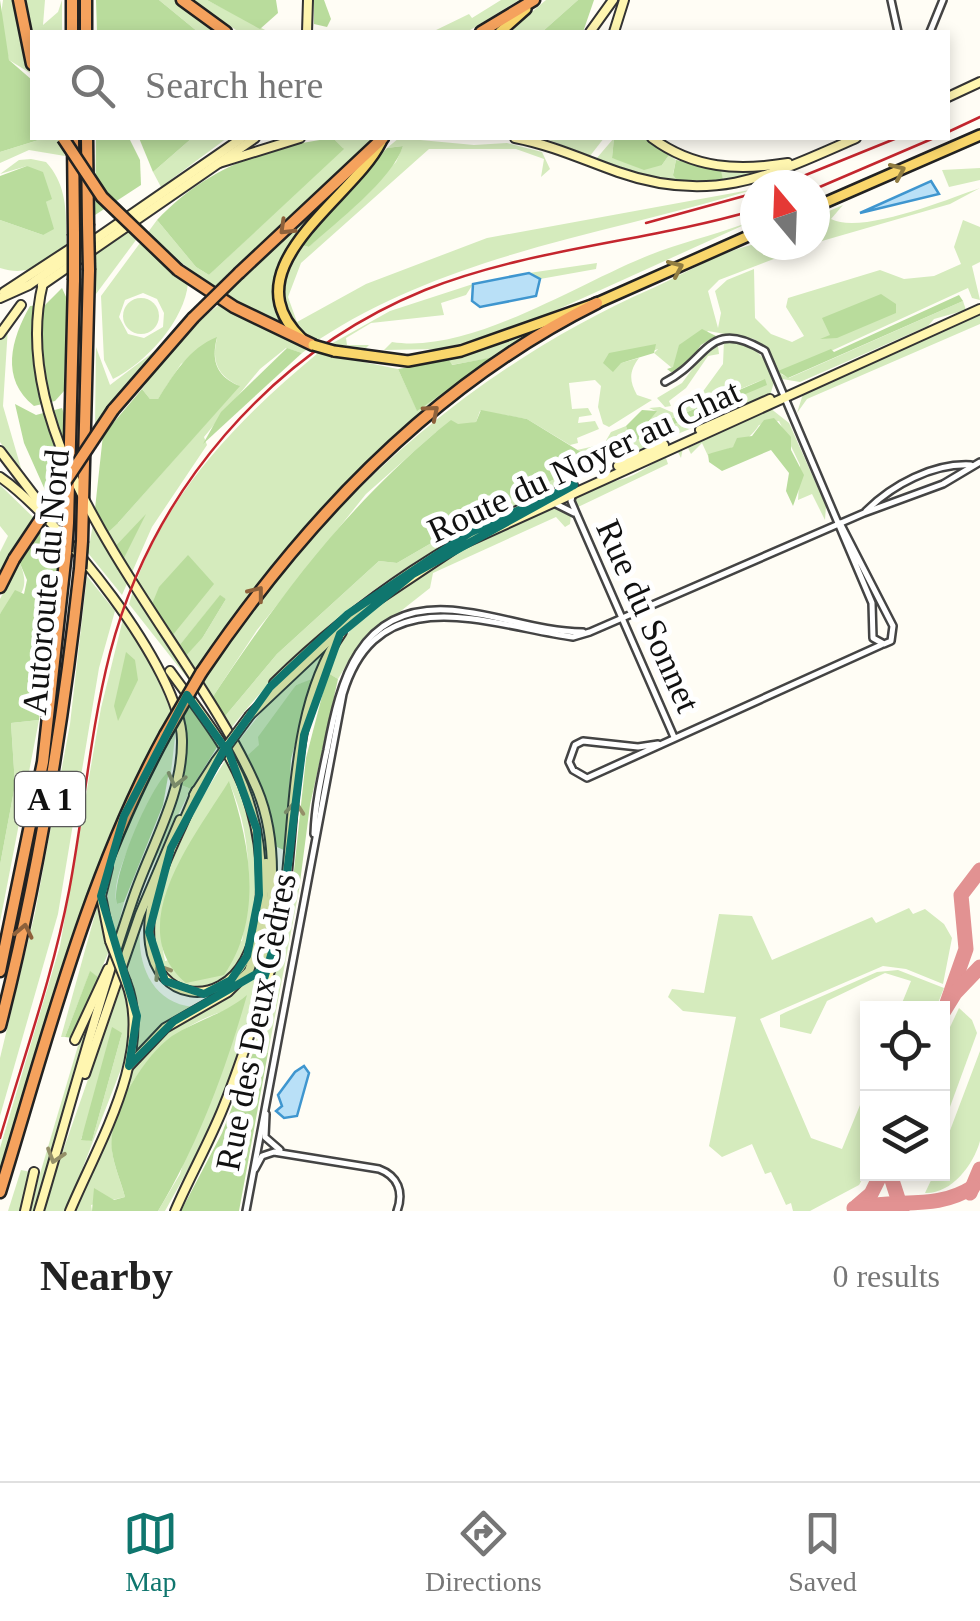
<!DOCTYPE html>
<meta charset="utf-8">
<style>
body{margin:0;font-family:"Times New Roman",serif;background:#f6f6f6;color:#222}
.controls{position:absolute;right:30px;bottom:30px;display:grid;overflow:hidden;border-radius:0px;box-shadow:0 5px 15px #0003}
.controls button{width:90px;height:90px;display:grid;place-items:center;padding:0;border:0;border-bottom:2px solid #e0e0e0;background:#fff;color:#222;font:50px sans-serif}
.compass{position:absolute;left:740px;top:170px;width:90px;height:90px;border-radius:50%;background:#fff;box-shadow:0 5px 15px #0003;rotate:341deg}
.list{margin:0;padding:0;list-style:none}
h2{display:flex;justify-content:space-between;align-items:center;height:130px;margin:0;padding:0 40px;font-size:42px}
h2 small{font-size:32px;font-weight:400;color:#767676}
.icon{flex:none;width:55px;height:55px;fill:none;stroke:currentColor;stroke-width:2;stroke-linecap:round;stroke-linejoin:round}
.map{position:relative;flex:none;width:980px;height:1211px;overflow:hidden}
.search{position:absolute;background:#fff;box-shadow:0 5px 15px #0003;left:30px;right:30px;top:30px;height:110px;display:flex;align-items:center;gap:25px;box-sizing:border-box;padding:0 35px;border-radius:0px;color:#767676;font-size:38px}
.sheet{height:270px;background:#fff}
nav{display:flex;justify-content:space-around;align-items:center;box-sizing:border-box;height:140px;border-top:2px solid #e0e0e0;background:#fff;font-size:28px;color:#767676}
nav a{display:grid;justify-items:center;gap:5px}
nav .on{color:#0f766e}
.map>svg:first-child{display:block}
</style>
<div class="map">
<svg width="980" height="1211" viewBox="0 0 980 1211">
<rect width="100%" height="100%" fill="#fffdf5"/>
<g fill="#d5ebbd" fill-rule="evenodd">
<polygon points="3,0 14,0 30,73 9,60 0,22"/>
<polygon points="22,0 45,0 43,25 58,12 62,0 62,32 32,32 32,46"/>
<polygon points="159,0 177,0 221,32 198,32"/>
<polygon points="191,0 207,0 269,32 239,32"/>
<polygon points="501,0 519,0 467,32 432,32 469,14 472,18"/>
<polygon points="546,0 578,0 542,32 508,32"/>
<polygon points="45,138 58,138 65,156 29,150 0,163 0,152"/>
<polygon points="192,138 227,138 161,187 153,172"/>
<polygon points="333,138 374,138 214,288 146,235 157,220 196,267 209,275 343,148"/>
<path d="M399,138L474,145L507,143L542,152L550,169L541,177L544,159L516,149H429L301,263L288,297L297,322L366,284L487,238L755,189C606,235 451,253 318,340C266,321 282,282 301,245L309,247L396,162L403,146L387,148Z"/>
<polygon points="544,138 604,138 590,156"/>
<path d="M614,138L612,158L662,165L669,155L676,160L673,174L678,180H722L721,169L769,171C700,190 662,183 596,159Z"/>
<path d="M31,159L46,162C69,187 66,217 66,249C42,264 28,277 0,268V220L43,235L46,202L51,199L27,166L0,174L19,160Z"/>
<polygon points="980,168 980,180 949,187 942,170"/>
<path d="M980,188L950,204L815,243V217L843,205L831,219C861,235 948,199 980,188Z"/>
<path d="M323,201C296,238 255,282 286,327L226,296L231,286Z"/>
<path d="M755,220L508,332L439,349L384,350L392,342C473,355 585,278 660,251C691,240 724,232 755,220Z"/>
<path d="M963,220L980,227V262L972,266L980,300L972,298L968,288L781,374L789,378L963,301L966,310L934,319L928,326L800,382L782,379L766,348L754,339L708,331L672,368L654,353L658,349L621,363L639,358C629,371 629,381 637,395L652,400L609,427L603,424L598,407L601,386L595,380L569,383L572,409L588,408L592,415L579,417L578,423L595,421L599,429L577,438L578,443L570,445L527,419L480,411L476,422L436,432L366,494L257,630L208,704L197,691C308,515 462,372 653,288C684,274 718,253 751,245C764,242 792,245 810,245L719,280L708,291L718,328L721,313L715,291L727,280L754,269L755,318L771,334L792,342L804,336L786,307L788,298L880,270L904,279L934,276L961,264L954,247Z"/>
<polygon points="127,230 136,240 96,294 95,254"/>
<path d="M140,243L188,283C185,320 146,363 113,379L104,360L101,296ZM143,293L157,299L164,313L163,327L144,338L128,334L119,317L125,300Z"/>
<polygon points="597,263 596,269 540,279 529,273"/>
<polygon points="473,284 466,295 441,303 444,315 371,323 346,338 347,345 369,345 366,348 331,344 390,311"/>
<circle cx="141" cy="316" r="18"/>
<path d="M219,305L309,348L302,353L286,348L260,369L204,437L207,445L152,527L122,595L88,553L94,518L118,523L239,386C218,375 211,363 217,338L181,364L158,399H150L142,389C166,357 186,329 219,305Z"/>
<polygon points="980,314 980,324 807,399 797,413 803,394"/>
<polygon points="8,327 3,406 23,475 0,442 0,339"/>
<path d="M536,331C394,421 279,539 189,680L129,604C158,501 238,419 318,353L398,369L417,410L491,358L451,365L449,360ZM220,596L226,599L203,637L174,652Z"/>
<path d="M724,340C752,340 766,356 774,382L770,396L602,465L577,450L604,444L611,432L626,426L631,441L764,379L638,433L656,411L649,408L660,407L676,414L696,401L723,364Z"/>
<polygon points="718,346 719,354 708,356 686,388 669,401 671,406 665,407 657,398 682,383 708,348"/>
<polygon points="96,347 110,385 156,350 95,427"/>
<path d="M770,408L789,423L826,506L825,520L812,494L798,500L800,465L779,421L759,425C748,443 728,451 708,454L709,458L702,443L691,454L688,448Z"/>
<path d="M683,448L681,458L678,452L666,458L668,464L576,508L573,496C590,485 607,484 626,478C646,471 662,455 683,448Z"/>
<path d="M564,475L569,480C428,547 326,606 228,732L221,721L277,654L379,561L397,563L497,505Z"/>
<polygon points="0,485 33,517 0,577 0,552 8,536 0,526"/>
<path d="M554,505L571,515L570,524L565,527L556,517L433,573L430,588L359,644L338,679L326,672C360,585 476,544 554,505Z"/>
<path d="M19,561C31,589 22,596 0,614V599Z"/>
<polygon points="87,576 115,611 99,668 58,914 0,1116 0,1058 35,913 70,724"/>
<polygon points="123,619 153,669 171,710 108,838 0,1175 0,1148 60,946 101,708"/>
<polygon points="325,646 312,680 296,685 260,745 260,789 237,743 278,691"/>
<polygon points="39,720 0,922 0,865 15,785 11,723"/>
<path d="M176,728L170,781L169,772C154,801 107,873 117,904L124,902L114,942C88,877 146,787 176,728Z"/>
<path d="M227,758C254,808 285,962 212,988C197,993 181,989 169,979C115,936 200,799 227,758ZM229,782C252,834 252,885 242,941L165,961C149,894 197,838 229,782Z"/>
<polygon points="181,785 191,789 142,887"/>
<polygon points="292,889 299,890 268,1053 254,1050"/>
<polygon points="97,907 109,951 98,977 90,972 65,1037 61,1037"/>
<polygon points="909,908 913,914 925,909 944,924 952,938 943,984 906,969 883,966 760,1019 811,1138 842,1149 867,1088 867,1171 859,1185 810,1211 793,1211 791,1203 786,1205 771,1172 765,1174 752,1144 722,1157 709,1146 736,1017 683,1011 668,997 672,989 704,993 719,914 752,916 772,960 872,917 876,923"/>
<path d="M141,919C135,958 148,1002 193,1007L168,1022L136,1053L139,1018L125,966Z"/>
<path d="M263,936C266,1022 207,1138 165,1211H158L180,1174L228,1010C168,1026 118,1080 112,1144C111,1160 121,1181 125,1197L91,1205L92,1211H75C94,1166 113,1093 143,1056C188,1003 244,1012 263,936Z"/>
<polygon points="898,970 944,988 936,1008 900,1008 911,981 885,973 827,1001 811,1034 780,1027 780,1015 786,1012 877,972"/>
<path d="M122,982L133,1017L128,1051L66,1211H42ZM122,1033L92,1141L81,1139Z"/>
<polygon points="104,983 34,1211 29,1211 80,1039"/>
<polygon points="959,1008 972,1020 977,1033 943,1126 943,1042"/>
<path d="M980,1051C980,1078 980,1116 980,1141C973,1166 951,1194 925,1193L934,1174H942L943,1149Z"/>
<polygon points="21,1170 31,1172 23,1211 8,1211"/>
</g>
<g fill="#b9dc9c">
<polygon points="0,0 9,60 32,80 32,138 45,138 0,152"/>
<polygon points="96,0 159,0 198,32 97,32"/>
<polygon points="207,0 276,0 278,13 260,29"/>
<polygon points="314,0 324,0 331,19 327,27 314,24"/>
<polygon points="578,0 594,0 583,32 542,32"/>
<polygon points="96,138 129,138 140,160 141,185 95,215"/>
<polygon points="139,138 192,138 153,172"/>
<path d="M333,138L344,149L209,275L196,267L157,220C205,169 264,147 333,138Z"/>
<polygon points="614,138 647,138 669,155 662,165 644,170 612,158"/>
<path d="M403,146C393,179 335,223 309,247L301,245L387,148Z"/>
<polygon points="676,160 721,169 723,181 677,180 673,175"/>
<polygon points="27,166 43,172 52,199 46,202 54,229 43,235 0,220 0,176"/>
<path d="M62,288L67,299L64,391L55,401L34,406C0,379 11,339 30,306L45,305Z"/>
<polygon points="881,294 896,304 896,313 837,338 820,339 830,335 822,318"/>
<polygon points="959,295 963,301 788,378 778,371 831,349 834,352"/>
<polygon points="702,329 716,336 701,345 683,371 671,372 667,369 673,367 679,345"/>
<path d="M217,337C211,361 216,376 240,386L118,523L106,534L98,533L94,518L103,435L142,389L150,399H158C174,374 189,348 217,337Z"/>
<polygon points="656,344 654,353 621,363 613,372 603,363 609,353"/>
<polygon points="287,348 302,353 203,444 221,412"/>
<polygon points="494,357 417,411 398,369 449,360 452,365"/>
<polygon points="765,379 767,385 631,442 626,426 642,410 657,411 640,432"/>
<path d="M15,404L36,415L62,408C73,438 64,466 45,490L24,443Z"/>
<path d="M481,410L527,419L602,465L569,480L564,475L497,505L397,563L379,561L277,654L221,721L208,704C278,599 339,515 436,432L451,420L458,424L476,422Z"/>
<polygon points="774,418 791,437 791,450 804,475 793,506 786,491 789,473 771,450 722,471 709,462 708,454 733,447 737,438 752,436 764,420"/>
<polygon points="146,514 118,570 117,570 110,552"/>
<polygon points="43,528 60,546 39,720 11,723 15,785 0,865 0,614 15,590 24,594 27,580 19,561"/>
<polygon points="188,555 214,584 172,636 150,609 159,587"/>
<polygon points="220,595 226,599 203,637 183,659 174,652"/>
<polygon points="126,652 135,660 138,680 118,721 114,706"/>
<polygon points="328,673 338,679 310,805 299,890 292,889 306,758"/>
<polygon points="312,679 291,759 286,851 277,847 248,755 259,745 258,737 296,685"/>
<polygon points="191,706 219,744 191,789 181,785 187,751 183,717"/>
<path d="M169,771L163,805L124,902L117,904C109,882 150,786 169,771Z"/>
<path d="M229,781C250,843 264,917 224,975L186,983C120,927 196,835 229,781Z"/>
<polygon points="90,971 98,977 73,1038 65,1037"/>
<path d="M247,995C226,1069 198,1145 158,1211H92L94,1188L114,1200L125,1197C121,1182 114,1166 112,1151C107,1114 144,1056 172,1036C197,1020 225,1014 247,995Z"/>
<polygon points="112,1027 122,1033 92,1141 81,1140"/>
<polygon points="254,1050 268,1053 239,1211 181,1211 222,1133"/>
</g>
<g fill="#b9e0f7" stroke="#3f96cf" stroke-width="2.5">
<polygon points="931,181 939,194 860,213"/>
<polygon points="529,273 540,279 536,296 480,307 472,301 473,284"/>
<polygon points="304,1066 309,1073 297,1116 284,1118 276,1111 282,1106 278,1095 295,1072"/>
</g>
<g fill="none" stroke-linecap="round" stroke-linejoin="round">
<g stroke="#e29292" stroke-width="15">
<polyline points="947,1003 966,949 961,895 980,870"/>
<polyline points="942,1014 955,993 980,967"/>
<polyline points="890,1174 902,1211"/>
<polyline points="970,1193 980,1169"/>
<polyline points="857,1206 871,1194 881,1174"/>
<path d="M854,1208C901,1198 935,1211 973,1187"/>
</g>
<defs>
<g id="street">
<polyline points="891,0 898,32"/>
<polyline points="930,32 943,0"/>
<path d="M665,382C708,361 708,316 765,351L872,603L873,638L884,644L891,641L893,626L840,523"/>
<polyline points="574,485 571,501 577,515 674,737"/>
<polyline points="554,503 574,513"/>
<path d="M866,511C892,485 933,463 971,465"/>
<polyline points="658,744 638,747 583,741 575,745 569,762 573,770 587,778 881,645"/>
<path d="M314,834C315,805 321,778 327,750C340,681 358,606 447,610C493,612 537,632 583,632"/>
<polyline points="266,1114 265,1137 280,1150"/>
<path d="M255,1169L262,1156L274,1152L379,1169C398,1176 404,1192 397,1211"/>
<path d="M246,1211L343,694C378,577 488,625 573,637L590,632L864,513L943,484L980,462"/>
</g>
<g id="secondary">
<polyline points="307,32 308,0"/>
<polyline points="590,32 613,0"/>
<polyline points="614,32 624,0"/>
<polyline points="948,97 980,82"/>
<path d="M515,138C552,145 584,160 618,172C712,205 770,176 856,138"/>
<path d="M652,138C694,169 738,171 788,163"/>
<polyline points="219,163 300,138"/>
<path d="M43,283C0,458 194,641 257,789C284,853 268,927 260,992"/>
<polyline points="42,285 255,138"/>
<polyline points="4,292 76,245"/>
<polyline points="0,298 29,285 242,138"/>
<polyline points="0,334 21,305"/>
<polyline points="700,430 770,399"/>
<polyline points="0,451 45,510"/>
<polyline points="618,466 664,445"/>
<path d="M0,477C58,517 181,669 182,740C183,795 150,848 133,899C98,1001 70,1107 39,1211"/>
<path d="M170,671C201,714 237,756 251,809C264,853 267,918 245,960C219,1008 157,1001 150,944C143,890 179,840 196,791"/>
<path d="M274,683C362,597 456,536 568,487"/>
<polyline points="250,715 358,613 460,545 980,309"/>
<polyline points="194,795 216,761"/>
<polyline points="108,867 101,896 110,941"/>
<polyline points="75,1040 108,969"/>
<polyline points="129,1066 165,1028 228,992 249,971 261,934 266,863"/>
<polyline points="85,1074 140,914 180,820"/>
<polyline points="25,1211 34,1172"/>
<path d="M70,1211C98,1144 154,1053 126,982"/>
<path d="M175,1211C190,1176 209,1143 223,1108C241,1064 256,1016 270,971C302,866 278,723 342,632"/>
</g>
<g id="primary">
<polyline points="500,32 526,9"/>
<polyline points="815,207 980,135"/>
<path d="M302,339C227,268 353,199 381,142"/>
<polyline points="334,351 408,361 461,351 597,303 755,233"/>
</g>
<g id="highway">
<polyline points="19,0 32,64"/>
<polyline points="72,0 72,32"/>
<polyline points="86,0 86,32"/>
<polyline points="182,0 226,32"/>
<polyline points="481,32 534,0"/>
<polyline points="73,138 74,234"/>
<polyline points="87,138 88,224"/>
<polyline points="178,270 234,307 313,345"/>
<polyline points="239,273 383,138"/>
<polyline points="113,410 193,318"/>
<polyline points="68,523 74,280"/>
<polyline points="82,541 89,270"/>
<polyline points="0,587 14,559"/>
<path d="M201,673C303,522 432,385 597,303"/>
<polyline points="0,971 43,762 66,552"/>
<path d="M0,1026C39,875 63,724 80,569"/>
<path d="M0,1192C47,1039 88,876 165,735"/>
</g>
</defs>
<use href="#street" stroke="#444" stroke-width="10"/>
<use href="#secondary" stroke="#333" stroke-width="12"/>
<use href="#primary" stroke="#222" stroke-width="14"/>
<use href="#highway" stroke="#222" stroke-width="15"/>
<use href="#street" stroke="#fff" stroke-width="5"/>
<use href="#secondary" stroke="#fff6b0" stroke-width="8"/>
<use href="#primary" stroke="#f9d66b" stroke-width="9"/>
<use href="#highway" stroke="#f5a25d" stroke-width="10"/>
<g stroke="#c4262e" stroke-width="2.5">
<polyline points="948,132 980,117"/>
<polyline points="781,185 897,138"/>
<polyline points="815,189 934,138"/>
<polyline points="646,223 755,193"/>
<path d="M0,1138C24,1056 53,975 69,891C84,812 90,731 110,653C152,492 270,353 425,290C531,248 646,242 755,210"/>
</g>
<defs>
<g id="secondary-bridge">
<polyline points="216,761 250,715"/>
<polyline points="110,941 126,982"/>
</g>
<polyline id="primary-bridge" points="313,345 334,351"/>
<g id="highway-bridge">
<polyline points="63,138 102,197 178,270"/>
<polyline points="88,224 89,270"/>
<polyline points="74,234 74,280"/>
<polyline points="193,318 239,273"/>
<polyline points="66,552 68,523"/>
<polyline points="14,559 113,410"/>
<polyline points="80,569 82,541"/>
<polyline points="165,735 201,673"/>
</g>
</defs>
<use href="#secondary-bridge" stroke="#333" stroke-width="12" stroke-linecap="butt"/>
<use href="#primary-bridge" stroke="#222" stroke-width="14" stroke-linecap="butt"/>
<use href="#highway-bridge" stroke="#222" stroke-width="15" stroke-linecap="butt"/>
<use href="#secondary-bridge" stroke="#fff6b0" stroke-width="8"/>
<use href="#primary-bridge" stroke="#f9d66b" stroke-width="9"/>
<use href="#highway-bridge" stroke="#f5a25d" stroke-width="10"/>
</g>
<defs><path id="oneway-chevron" d="M-2-3.5L2.5 0L-2 3.5" fill="none" stroke-width="1.6" stroke-linecap="round" stroke-linejoin="round" transform="scale(2.5)"/></defs>
<g stroke="#917d42">
<use href="#oneway-chevron" transform="translate(898 171) rotate(-24)"/>
<use href="#oneway-chevron" transform="translate(676 268) rotate(-24)"/>
</g>
<g stroke="#8e613b">
<use href="#oneway-chevron" transform="translate(286 228) rotate(136)"/>
<use href="#oneway-chevron" transform="translate(432 412) rotate(-40)"/>
<use href="#oneway-chevron" transform="translate(257 593) rotate(-52)"/>
<use href="#oneway-chevron" transform="translate(24 931) rotate(-78)"/>
</g>
<g stroke="#948f68">
<use href="#oneway-chevron" transform="translate(176 780) rotate(104)"/>
<use href="#oneway-chevron" transform="translate(295 808) rotate(-85)"/>
<use href="#oneway-chevron" transform="translate(161 971) rotate(-123)"/>
<use href="#oneway-chevron" transform="translate(55 1156) rotate(107)"/>
</g>
<path fill="#0f766e" fill-opacity="0.2" stroke="#0f766e" stroke-width="8" stroke-linejoin="round" d="M574,485L413,574L340,634L304,735L281,922L260,992L263,970L174,1021L129,1066L137,1016L101,896L124,816L187,695L225,748L171,848L149,932L165,981L204,994L231,980L247,956L259,895L257,830L227,747L270,687L348,614L471,532Z"/>
<g text-anchor="middle" dominant-baseline="central" stroke-width="10" stroke-linejoin="round" paint-order="stroke">
<rect fill="#fff" stroke="#585858" stroke-width="2.5" x="15" y="772" width="70" height="54" rx="8"/>
<g font-size="32" font-weight="bold" fill="#111">
<text x="50" y="799">A 1</text>
</g>
<g font-size="35" fill="#111" stroke="#fff">
<text transform="translate(584 461) rotate(-25)">Route du Noyer au Chat</text>
<text transform="translate(46 582) rotate(-85)">Autoroute du Nord</text>
<text transform="translate(648 616) rotate(66)">Rue du Sonnet</text>
<text transform="translate(256 1022) rotate(-79)">Rue des Deux Cèdres</text>
</g>
</g>
</svg>
<div class="controls">
<button><svg class="icon" aria-label="locate" viewBox="0 0 24 24"><circle cx="12" cy="12" r="6"/><path d="M12 2v4M12 18v4M2 12h4M18 12h4"/></svg></button>
<button><svg class="icon" aria-label="layers" viewBox="0 0 24 24"><path d="M12 4l9 5-9 5-9-5zM3 14l9 5 9-5"/></svg></button>
</div>
<svg class="compass" viewBox="-18 -18 36 36"><path d="M0-13l5 13h-10z" fill="#e53935"/><path d="M0 13l5-13h-10z" fill="#767676"/></svg>
<div class="search"><svg class="icon" aria-label="search" viewBox="0 0 24 24"><circle cx="10" cy="10" r="6"/><path d="M15 15l6 6"/></svg>Search here</div>
</div>
<section class="sheet">
<h2>Nearby<small>0 results</small></h2>
<ul class="list">
</ul>
</section>
<nav>
<a class="on"><svg class="icon" aria-label="map" viewBox="0 0 24 24"><path d="M3 6l6-2 6 2 6-2v14l-6 2-6-2-6 2zM9 4v14M15 6v14"/></svg>Map</a>
<a><svg class="icon" aria-label="directions" viewBox="0 0 24 24"><path d="M12 3l9 9-9 9-9-9zM9 14v-3h6M13 9l2 2-2 2"/></svg>Directions</a>
<a><svg class="icon" aria-label="saved" viewBox="0 0 24 24"><path d="M7 4h10v16l-5-4-5 4z"/></svg>Saved</a>
</nav>
